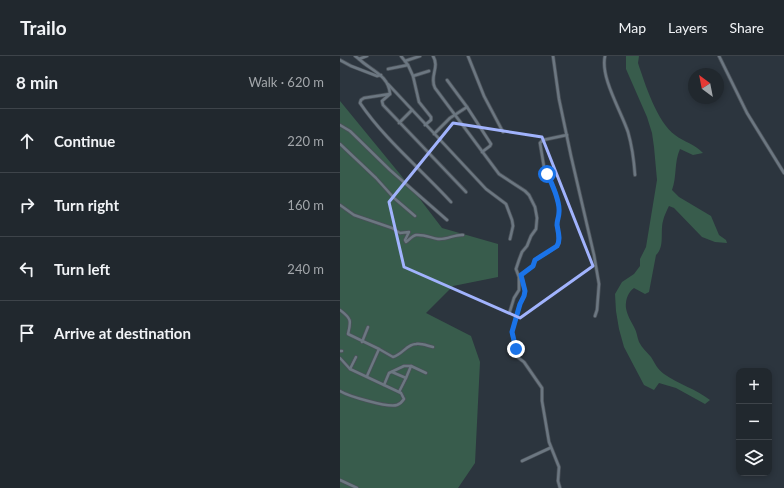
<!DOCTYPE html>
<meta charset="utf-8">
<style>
body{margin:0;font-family:Lato,sans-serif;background:#2d343a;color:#f1f3f6}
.controls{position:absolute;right:12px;bottom:12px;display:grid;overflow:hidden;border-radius:8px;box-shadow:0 2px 6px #0003}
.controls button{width:36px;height:36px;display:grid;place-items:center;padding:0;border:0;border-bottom:1px solid #3e444a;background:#21282e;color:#f1f3f6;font:20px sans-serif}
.compass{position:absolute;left:348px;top:12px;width:36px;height:36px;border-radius:50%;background:#21282e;box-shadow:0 2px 6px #0003;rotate:328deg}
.stop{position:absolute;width:12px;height:12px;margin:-9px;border:3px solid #1a73e8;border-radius:50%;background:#fff}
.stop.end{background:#1a73e8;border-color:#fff;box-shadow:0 1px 4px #0008}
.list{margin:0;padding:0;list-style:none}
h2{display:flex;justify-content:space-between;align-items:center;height:52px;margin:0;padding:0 16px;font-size:17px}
h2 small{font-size:13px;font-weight:400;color:#a2a6aa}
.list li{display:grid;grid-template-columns:26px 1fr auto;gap:12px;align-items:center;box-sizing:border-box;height:64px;padding:0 16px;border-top:1px solid #3e444a}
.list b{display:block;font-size:15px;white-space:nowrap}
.list em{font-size:13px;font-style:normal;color:#a2a6aa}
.icon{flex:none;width:22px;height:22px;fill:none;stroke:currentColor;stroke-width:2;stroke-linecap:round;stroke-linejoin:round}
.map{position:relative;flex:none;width:444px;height:432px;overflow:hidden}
header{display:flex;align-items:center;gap:24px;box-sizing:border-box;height:56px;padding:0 20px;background:#21282e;border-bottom:1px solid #3e444a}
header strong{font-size:19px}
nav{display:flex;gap:22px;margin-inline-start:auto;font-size:14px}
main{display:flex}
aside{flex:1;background:#21282e}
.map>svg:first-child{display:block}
</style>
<header>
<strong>Trailo</strong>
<nav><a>Map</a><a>Layers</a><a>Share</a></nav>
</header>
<main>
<aside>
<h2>8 min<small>Walk · 620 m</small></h2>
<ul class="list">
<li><svg class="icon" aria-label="ahead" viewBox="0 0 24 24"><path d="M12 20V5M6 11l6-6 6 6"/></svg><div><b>Continue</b></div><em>220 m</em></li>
<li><svg class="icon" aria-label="right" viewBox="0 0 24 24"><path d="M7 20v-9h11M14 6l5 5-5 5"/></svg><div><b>Turn right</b></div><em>160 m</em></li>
<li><svg class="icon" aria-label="left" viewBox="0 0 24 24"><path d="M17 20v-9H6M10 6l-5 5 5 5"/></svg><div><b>Turn left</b></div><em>240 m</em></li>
<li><svg class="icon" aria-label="arrive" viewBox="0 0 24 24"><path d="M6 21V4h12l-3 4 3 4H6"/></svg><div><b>Arrive at destination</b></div></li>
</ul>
</aside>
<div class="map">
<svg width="444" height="432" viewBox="0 0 444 432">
<rect width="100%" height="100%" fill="#2c353e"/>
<g fill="#385c4c">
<path d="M286,0H299L298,7C305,28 317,66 335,79C344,86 355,88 363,97L353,99L340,93C334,106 337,121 332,134L339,141L371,160L379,179L386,184L387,187L375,186L362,181L334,152L329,150C327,154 324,160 323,165C320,176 325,191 316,199L309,236L305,238L294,232C288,236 285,245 286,252C287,259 291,265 294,271C297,276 297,281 299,286C302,292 307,296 311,301C315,307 317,313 324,318C338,328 356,333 370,344L365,348L336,332L319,327L314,334L304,329L284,291L279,273L276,255L275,238L282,226L294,218L300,210V203L306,191L317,124L314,91L312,77L307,61L286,13Z"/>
<polygon points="0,45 73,134 102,172 158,188 158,221 113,230 86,257 131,280 140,306 135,407 118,432 0,432"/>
</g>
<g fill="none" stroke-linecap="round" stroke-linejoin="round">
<defs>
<g id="minor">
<polyline points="15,0 19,3 27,0"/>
<polyline points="61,0 68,9 73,20 79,46 91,61 91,64 85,69"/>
<path d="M93,0C100,11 89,21 95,32L159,118L185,135L189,139L195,151L197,162L196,173L191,180L187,190L182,196L179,204L176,213L179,221V234L174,242L170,255"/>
<polyline points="128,0 144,40 163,76"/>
<polyline points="213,0 219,43 231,100 254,199 259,228 257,254 255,260"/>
<path d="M265,0C260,21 281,55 288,76C292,90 294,105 295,119"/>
<polyline points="379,0 407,57 444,117"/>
<path d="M19,3C30,14 49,19 50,38L42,45L43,49L126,136"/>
<polyline points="0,4 11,10 37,20 41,19"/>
<polyline points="65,5 80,0"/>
<polyline points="48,13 68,9"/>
<polyline points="73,20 89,15"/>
<polyline points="107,24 127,51 151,88 150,90 142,96"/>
<polyline points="48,28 146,133 166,148 172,164 173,170 170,183"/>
<path d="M50,38L24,42L21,44L20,47C45,84 81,113 111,146"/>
<polyline points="59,67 72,54"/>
<polyline points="0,69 10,75 50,114 107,164"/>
<polyline points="94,78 110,62 127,51"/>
<polyline points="0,88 36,122 54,142 75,160"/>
<path d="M0,149L14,159L52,172L60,177L69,176L65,184L66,186C69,184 72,180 76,179C84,178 91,182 98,183C107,184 115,178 123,179"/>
<path d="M0,254C12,263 11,265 8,278L39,293L27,320"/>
<polyline points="22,286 28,271"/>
<path d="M39,293L53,301C63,298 67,288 76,288C81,287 88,290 93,291"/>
<polyline points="0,295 2,295"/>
<path d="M0,302L10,313L61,337L64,343C62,346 60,348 57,349C48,352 8,340 0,335"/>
<polyline points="71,310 86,317"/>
<polyline points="10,313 16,301"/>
<polyline points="52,316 66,322"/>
<polyline points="44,329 49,317 64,310 71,310 66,322 59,336"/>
<polyline points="182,405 210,392"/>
<polyline points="0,424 17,432"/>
<polyline points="220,432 218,425 219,411 209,386 202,345 202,332 184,306 176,300 172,276 180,248 184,240 185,235 181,219 193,210 195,204 216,191 219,187 217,166 219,158 219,150 214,132 204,111 200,87 203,84 227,79"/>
</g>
</defs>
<use href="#minor" stroke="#4a5159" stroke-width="4"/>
<use href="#minor" stroke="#6c7781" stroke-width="2.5"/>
</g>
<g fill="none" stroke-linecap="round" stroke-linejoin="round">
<path stroke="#1a73e8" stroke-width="5" d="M176,293L172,276L180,248L184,240L185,235L181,219L193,210L195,204L217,190C221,184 218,175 217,169C217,164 219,161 219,156C220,146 212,127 207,118"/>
</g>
<path fill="none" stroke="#a1b3fd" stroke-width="3" stroke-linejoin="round" d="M113,67L202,81L253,210L180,262L64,211L49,146Z"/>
</svg>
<div class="controls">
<button>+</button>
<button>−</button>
<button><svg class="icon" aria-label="layers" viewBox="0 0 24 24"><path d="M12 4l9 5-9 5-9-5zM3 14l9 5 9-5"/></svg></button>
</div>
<svg class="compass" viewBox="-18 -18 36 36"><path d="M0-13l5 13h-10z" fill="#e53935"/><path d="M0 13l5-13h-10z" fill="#a2a6aa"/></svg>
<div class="stop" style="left:207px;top:118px"></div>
<div class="stop end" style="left:176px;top:293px"></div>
</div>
</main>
